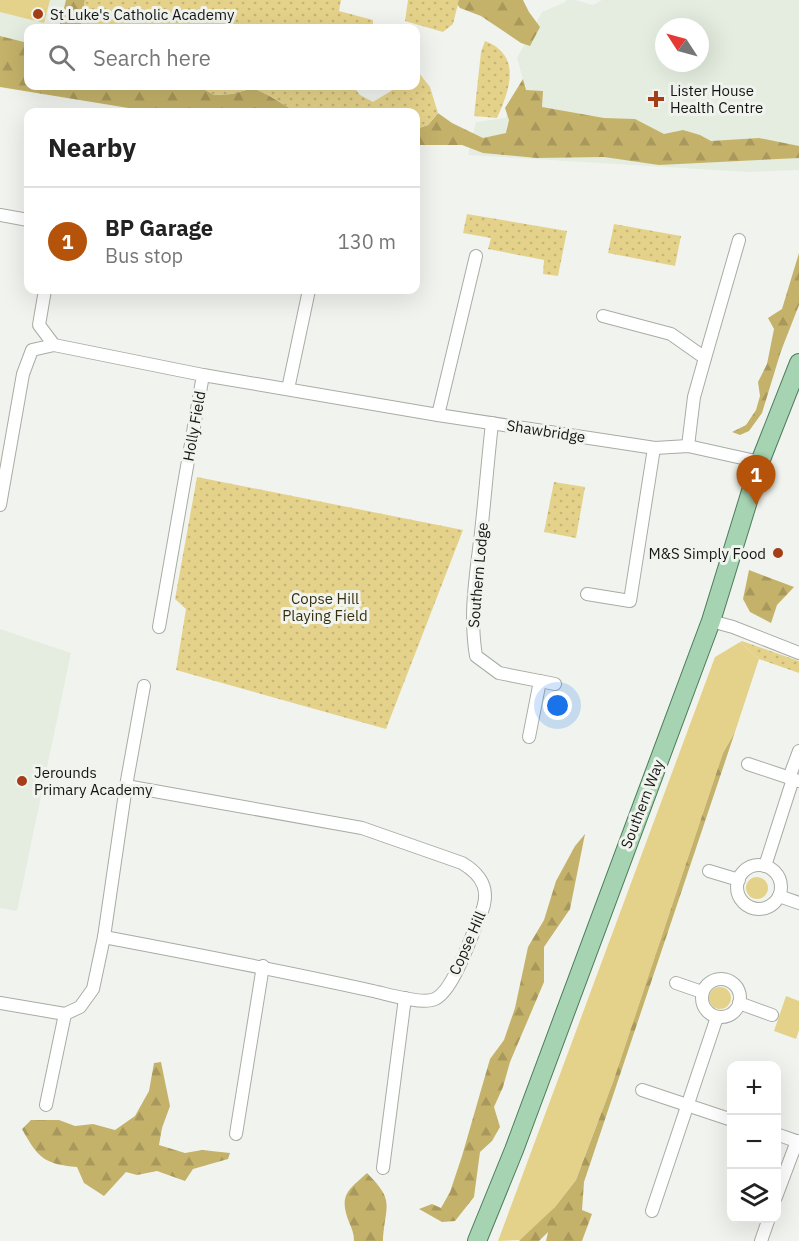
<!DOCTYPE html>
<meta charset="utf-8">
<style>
body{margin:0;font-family:"IBM Plex Sans",sans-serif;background:#f2f2f2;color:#222}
.controls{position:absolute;right:18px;bottom:18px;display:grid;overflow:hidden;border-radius:12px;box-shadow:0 6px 24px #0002}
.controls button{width:54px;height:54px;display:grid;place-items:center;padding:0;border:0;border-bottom:2px solid #e0e0e0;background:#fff;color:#222;font:30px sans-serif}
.compass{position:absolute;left:655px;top:18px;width:54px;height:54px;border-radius:50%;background:#fff;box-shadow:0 6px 24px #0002;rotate:306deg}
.you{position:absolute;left:558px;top:706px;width:21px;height:21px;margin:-15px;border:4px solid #fff;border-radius:50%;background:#1a73e8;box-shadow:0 0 0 9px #1a73e833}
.badge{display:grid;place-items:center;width:39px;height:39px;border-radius:50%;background:#b45309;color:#fff;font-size:20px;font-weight:700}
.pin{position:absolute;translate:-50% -50px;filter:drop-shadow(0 2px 3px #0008)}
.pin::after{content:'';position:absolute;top:32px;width:21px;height:18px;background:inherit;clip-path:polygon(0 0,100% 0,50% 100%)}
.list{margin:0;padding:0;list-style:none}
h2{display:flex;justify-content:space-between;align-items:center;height:78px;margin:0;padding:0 24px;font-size:26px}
h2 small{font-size:20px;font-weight:400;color:#767676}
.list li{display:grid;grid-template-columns:39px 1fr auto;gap:18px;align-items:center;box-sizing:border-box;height:108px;padding:0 24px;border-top:2px solid #e0e0e0}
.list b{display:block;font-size:22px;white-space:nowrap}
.list p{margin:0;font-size:20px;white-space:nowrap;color:#767676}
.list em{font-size:20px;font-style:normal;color:#767676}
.icon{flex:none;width:33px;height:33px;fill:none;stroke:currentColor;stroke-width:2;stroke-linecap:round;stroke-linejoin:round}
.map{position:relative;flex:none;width:799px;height:1241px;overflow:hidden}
.search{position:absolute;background:#fff;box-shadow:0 6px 24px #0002;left:24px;top:24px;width:396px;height:66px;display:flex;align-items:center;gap:15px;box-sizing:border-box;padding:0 21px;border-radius:12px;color:#767676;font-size:22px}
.panel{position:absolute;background:#fff;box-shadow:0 6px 24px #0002;left:24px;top:108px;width:396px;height:186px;border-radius:12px}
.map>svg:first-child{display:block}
</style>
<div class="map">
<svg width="799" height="1241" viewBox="0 0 799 1241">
<defs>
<pattern id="forest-firs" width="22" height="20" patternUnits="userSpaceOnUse" patternTransform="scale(1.5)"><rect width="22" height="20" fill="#c4b26a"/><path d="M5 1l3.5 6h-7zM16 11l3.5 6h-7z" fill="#a8985b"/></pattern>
<pattern id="park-dots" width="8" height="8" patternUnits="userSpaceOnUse" patternTransform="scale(1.5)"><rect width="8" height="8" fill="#e5d28a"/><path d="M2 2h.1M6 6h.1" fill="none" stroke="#c4b476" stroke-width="1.8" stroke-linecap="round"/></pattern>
</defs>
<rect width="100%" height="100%" fill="#f1f4ee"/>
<g fill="#e5ede0" fill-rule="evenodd">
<polygon points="0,0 79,0 73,28 28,28 28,53 0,47"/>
<path d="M566,0H575L593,5L602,0H799V170L748,172L468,155L476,122L505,118L523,79L517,58L542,12L565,2ZM664,27H700V63H664Z"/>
<polygon points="0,629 71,653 17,911 0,908"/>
</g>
<g fill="#e5d28a">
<polygon points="0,0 50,0 44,23 0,12"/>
<polygon points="740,642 759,659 735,732 723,753 613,1082 576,1180 555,1207 522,1240 498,1241 715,657"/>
<circle cx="757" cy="888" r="11"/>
<circle cx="720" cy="998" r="11"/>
<polygon points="786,996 799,1001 799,1030 796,1039 774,1031"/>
</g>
<g fill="url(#forest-firs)">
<polygon points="66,0 85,0 81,28 59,28"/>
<polygon points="454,0 523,0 529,12 540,27 530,46 521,43 481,16 460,8"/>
<polygon points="0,36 28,43 28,86 199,86 214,95 232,94 253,88 268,95 296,112 153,112 0,87"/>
<polygon points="523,79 526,90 543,91 542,107 604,118 635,119 664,134 683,130 700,135 711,141 759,138 799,146 799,158 659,165 604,157 537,158 483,153 462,145 416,145 416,129 428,125 438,113 452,123 483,138 506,133 509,120 505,108"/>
<polygon points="799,253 799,305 781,351 762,413 749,431 740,435 732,432 746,425 756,410 760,396 758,382 767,364 774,329 768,318 782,309"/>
<polygon points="749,570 794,587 777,605 771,623 750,612 743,599"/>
<polygon points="735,732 584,1182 582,1210 592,1214 582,1241 546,1241 548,1232 539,1241 519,1241 555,1207 576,1180 613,1082 723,753"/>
<polygon points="585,834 570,909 544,947 544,982 510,1062 503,1087 494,1107 500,1127 492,1141 480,1152 474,1197 455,1221 442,1222 419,1209 432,1204 441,1208 450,1192 462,1156 490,1059 504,1040 515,1008 528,947 544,920 556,881 575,846"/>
<path d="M161,1062L170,1106L162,1128L159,1145L185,1153L202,1150L230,1153L228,1159L193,1169L185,1181L157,1171L137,1175L126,1172L104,1196L84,1183L77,1167C44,1164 38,1158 22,1129L31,1120H59L75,1126L93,1124L115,1130L135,1116L149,1091L154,1063Z"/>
<path d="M367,1173C396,1202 385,1205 383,1241H354C354,1234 352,1229 349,1222C339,1195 347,1191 367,1173Z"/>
</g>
<g fill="url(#park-dots)">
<polygon points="85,0 341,0 339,11 373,20 373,28 81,28"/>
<polygon points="408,0 459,0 453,24 443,32 405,21"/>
<path d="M485,41C523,56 509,91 497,118L474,116L481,52Z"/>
<polygon points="419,73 430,87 438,113 428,125 416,129 416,112 296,112 268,95 253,88 232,94 214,95 199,86 353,86 360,95 373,102 399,86 416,86 416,75"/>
<polygon points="467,214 567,231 558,276 543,274 544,260 488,249 491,238 463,233"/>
<polygon points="614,224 681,236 675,266 608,253"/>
<polygon points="197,477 463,530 386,729 176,670 186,609 175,599"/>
<polygon points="554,482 585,487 576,538 544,532"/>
<polygon points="742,641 799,661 799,673 759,659 740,642"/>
</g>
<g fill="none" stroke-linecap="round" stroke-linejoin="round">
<defs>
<g id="street">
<polyline points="0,215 28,220"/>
<polyline points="45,290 39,325 54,345"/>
<polyline points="603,316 671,334 705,358 694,397 688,446"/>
<polyline points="705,358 739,240"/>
<polyline points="203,375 438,415 655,448 688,446 760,462"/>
<polyline points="288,389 309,290"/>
<polyline points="438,415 476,256"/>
<path d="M492,423C488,459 485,496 481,533C476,576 469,613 476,656L499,673L555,684"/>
<polyline points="0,505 23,374 32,350 54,345 203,375 159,627"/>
<polyline points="587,594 630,601 654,448"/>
<polyline points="711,621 733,627 799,653"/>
<polyline points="529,737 540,681"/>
<polyline points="748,764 799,781"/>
<polyline points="789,778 799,751"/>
<circle cx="759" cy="887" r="22"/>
<polyline points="765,866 793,779"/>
<polyline points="709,871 739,880"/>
<polyline points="779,896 799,903"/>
<path d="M104,937C194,954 283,971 373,991C387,994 422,1005 435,999C454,990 471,936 480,916C491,892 484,876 462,863L362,828L126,786"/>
<circle cx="721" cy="998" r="19"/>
<polyline points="676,983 702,992"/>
<polyline points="0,1003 65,1014 80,1007 93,989 104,937 126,786 144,686"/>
<polyline points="739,1003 772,1015"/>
<polyline points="642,1090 732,1120"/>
<polyline points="46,1105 65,1014"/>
<polyline points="236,1134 263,966"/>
<polyline points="776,1134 799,1142"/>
<polyline points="383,1168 405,998"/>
<polyline points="776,1197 797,1141"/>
<polyline points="652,1211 717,1017"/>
<polyline points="761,1241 769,1218"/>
</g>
<polyline id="primary" points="477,1241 514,1150 711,621 760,462 799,363"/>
</defs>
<use href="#street" stroke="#a8aca6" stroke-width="14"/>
<use href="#primary" stroke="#4c7d5a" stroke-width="20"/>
<use href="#street" stroke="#fff" stroke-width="12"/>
<use href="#primary" stroke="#a6d3b2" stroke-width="18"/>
</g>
<g fill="#a53e17" stroke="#f1f4ee" stroke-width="2">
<circle cx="38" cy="14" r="6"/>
<path d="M653 90h6v6h6v6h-6v6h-6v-6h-6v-6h6z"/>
<circle cx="778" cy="553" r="6"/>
<circle cx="22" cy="781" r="6"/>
</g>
<g text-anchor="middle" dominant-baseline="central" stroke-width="6" stroke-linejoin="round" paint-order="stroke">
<g font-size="15" fill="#141614" stroke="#f1f4ee" text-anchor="start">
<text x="50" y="14">St Luke's Catholic Academy</text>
<text x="670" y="90">Lister House<tspan x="670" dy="17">Health Centre</tspan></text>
<text x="766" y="553" text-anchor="end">M&amp;S Simply Food</text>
<text x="34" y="772">Jerounds<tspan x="34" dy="17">Primary Academy</tspan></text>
</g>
<g font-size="15" fill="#141614" stroke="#f1f4ee">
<text transform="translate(194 426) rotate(-80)">Holly Field</text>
<text transform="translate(546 431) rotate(9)">Shawbridge</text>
<text transform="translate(478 575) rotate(-85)">Southern Lodge</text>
<text transform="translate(642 804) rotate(-69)">Southern Way</text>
<text transform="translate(467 943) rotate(-66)">Copse Hill</text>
</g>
<g font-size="15" fill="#362f0e" stroke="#f1f4ee">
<text x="325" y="598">Copse Hill<tspan x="325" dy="17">Playing Field</tspan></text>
</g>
</g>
</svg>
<div class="controls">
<button>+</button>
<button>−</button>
<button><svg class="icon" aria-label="layers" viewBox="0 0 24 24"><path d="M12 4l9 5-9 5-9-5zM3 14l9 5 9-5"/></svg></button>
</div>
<svg class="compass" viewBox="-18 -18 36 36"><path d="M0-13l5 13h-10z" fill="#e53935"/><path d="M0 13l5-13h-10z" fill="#767676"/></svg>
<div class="you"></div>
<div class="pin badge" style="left:756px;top:505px">1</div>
<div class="search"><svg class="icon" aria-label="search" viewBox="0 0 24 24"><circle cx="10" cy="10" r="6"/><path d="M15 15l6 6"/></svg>Search here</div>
<section class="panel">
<h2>Nearby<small></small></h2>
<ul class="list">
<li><span class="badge">1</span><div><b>BP Garage</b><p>Bus stop</p></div><em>130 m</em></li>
</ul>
</section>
</div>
